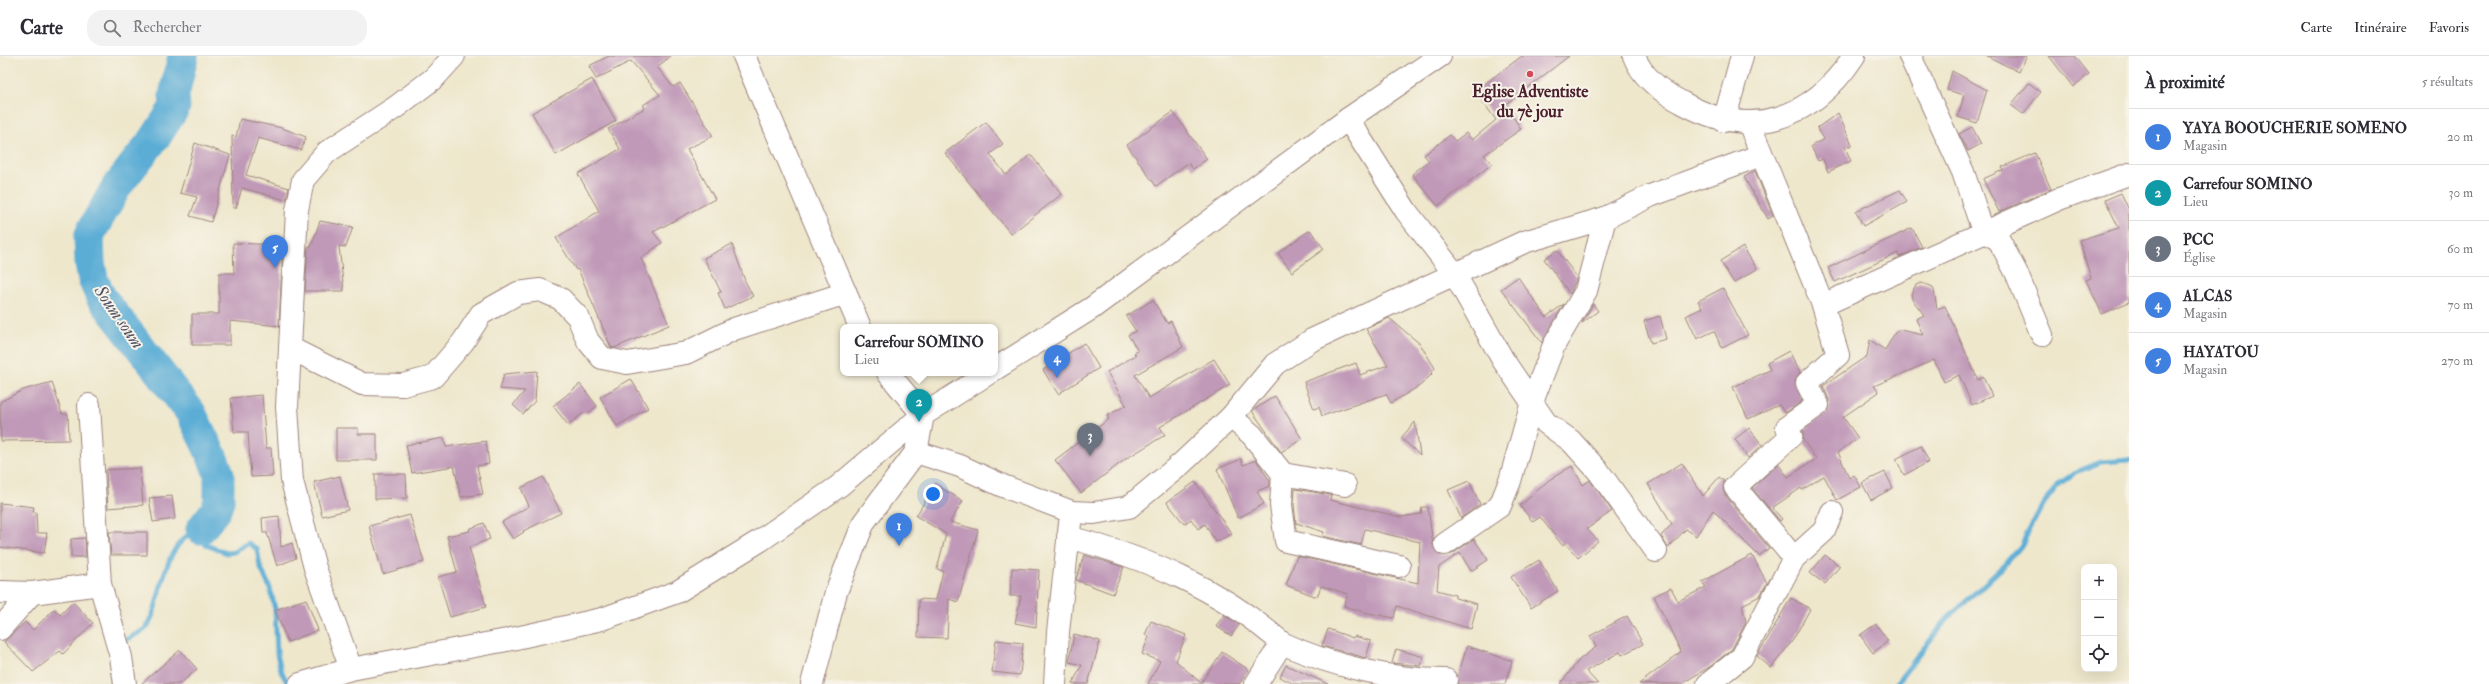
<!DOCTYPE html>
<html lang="fr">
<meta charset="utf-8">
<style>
body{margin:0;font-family:"IM FELL Double Pica",serif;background:#f2f2f3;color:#2b2b33}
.controls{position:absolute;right:12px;bottom:12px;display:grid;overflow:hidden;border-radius:8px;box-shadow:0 4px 16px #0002}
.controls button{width:36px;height:36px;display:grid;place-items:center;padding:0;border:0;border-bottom:1px solid #e1e1e2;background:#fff;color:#2b2b33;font:20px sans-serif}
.you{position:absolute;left:933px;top:438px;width:14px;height:14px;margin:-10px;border:3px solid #fff;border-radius:50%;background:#1a73e8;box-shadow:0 0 0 6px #1a73e833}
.badge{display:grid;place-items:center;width:26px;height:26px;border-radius:50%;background:#b45309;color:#fff;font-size:13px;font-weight:700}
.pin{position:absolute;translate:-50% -33px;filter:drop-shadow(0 1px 2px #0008)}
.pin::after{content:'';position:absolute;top:21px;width:14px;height:12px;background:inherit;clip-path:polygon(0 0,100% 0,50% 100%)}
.popup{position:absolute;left:840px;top:268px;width:158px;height:52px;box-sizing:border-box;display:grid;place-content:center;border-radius:8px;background:#fff;filter:drop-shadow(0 1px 3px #0005);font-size:13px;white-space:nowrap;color:#7c7c81}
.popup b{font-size:15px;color:#2b2b33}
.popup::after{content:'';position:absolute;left:50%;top:100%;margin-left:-8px;border:8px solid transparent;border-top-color:#fff}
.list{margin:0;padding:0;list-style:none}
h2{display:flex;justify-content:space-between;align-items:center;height:52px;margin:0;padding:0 16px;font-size:17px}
h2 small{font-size:13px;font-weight:400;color:#7c7c81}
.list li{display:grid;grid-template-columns:26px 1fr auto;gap:12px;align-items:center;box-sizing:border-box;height:56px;padding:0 16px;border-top:1px solid #e1e1e2}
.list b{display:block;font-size:15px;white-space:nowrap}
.list p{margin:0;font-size:13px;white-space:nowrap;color:#7c7c81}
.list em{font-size:13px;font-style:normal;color:#7c7c81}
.icon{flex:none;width:22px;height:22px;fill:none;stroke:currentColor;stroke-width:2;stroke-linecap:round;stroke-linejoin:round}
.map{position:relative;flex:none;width:2129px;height:628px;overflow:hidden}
header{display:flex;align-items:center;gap:24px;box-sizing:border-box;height:56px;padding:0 20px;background:#fff;border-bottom:1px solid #e1e1e2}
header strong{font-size:19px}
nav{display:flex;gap:22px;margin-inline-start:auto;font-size:14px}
.search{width:280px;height:36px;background:#f2f2f3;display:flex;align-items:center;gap:10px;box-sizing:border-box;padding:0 14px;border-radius:16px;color:#7c7c81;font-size:15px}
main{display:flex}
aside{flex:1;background:#fff}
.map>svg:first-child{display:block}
</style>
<header>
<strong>Carte</strong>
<div class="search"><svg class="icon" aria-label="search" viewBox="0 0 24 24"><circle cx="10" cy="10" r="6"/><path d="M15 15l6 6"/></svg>Rechercher</div>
<nav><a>Carte</a><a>Itinéraire</a><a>Favoris</a></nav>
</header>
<main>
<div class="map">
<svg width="2129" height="628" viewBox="0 0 2129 628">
<rect width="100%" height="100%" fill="#f7f3e8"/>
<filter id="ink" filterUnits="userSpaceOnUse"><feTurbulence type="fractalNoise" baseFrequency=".025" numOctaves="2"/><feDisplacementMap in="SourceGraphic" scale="8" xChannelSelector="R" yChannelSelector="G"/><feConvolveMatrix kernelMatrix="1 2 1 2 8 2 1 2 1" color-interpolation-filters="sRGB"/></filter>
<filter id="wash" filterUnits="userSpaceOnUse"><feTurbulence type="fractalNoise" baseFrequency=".012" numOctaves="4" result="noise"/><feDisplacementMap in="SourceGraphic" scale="16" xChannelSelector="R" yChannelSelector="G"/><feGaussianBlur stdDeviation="0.9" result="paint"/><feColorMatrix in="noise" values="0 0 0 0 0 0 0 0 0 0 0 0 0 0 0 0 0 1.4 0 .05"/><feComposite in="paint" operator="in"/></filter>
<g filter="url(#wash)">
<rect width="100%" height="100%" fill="#eee7cc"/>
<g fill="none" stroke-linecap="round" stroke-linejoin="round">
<g stroke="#5badd6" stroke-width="5">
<path d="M122,586L144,574L149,568C164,537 161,486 201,473L206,489L227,497L234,496L248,487L257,493L260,510L270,532L275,553L277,598L281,615L288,628"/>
<polyline points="112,628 113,616"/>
<polyline points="1896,628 1946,564 2005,509 2021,490 2042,450 2057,430 2074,417 2101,406 2129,404"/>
</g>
<polyline stroke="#5badd6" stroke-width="31" points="183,0 174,39 175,51 157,79 117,130 92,174 89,181 90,207 93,223 101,241 191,357 211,398 219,418 219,445 216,454 201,473"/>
</g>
<g id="blocks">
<g fill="#c099b8">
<polygon points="609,0 671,0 657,11 673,31 680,27 713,80 687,93 715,143 653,176 662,187 641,202 669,269 614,292 611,291 578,213 576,214 556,182 599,155 578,118 620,93 608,73 645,52 643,49 660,39 631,5 596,23 589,10"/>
<polygon points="1522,0 1569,0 1505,49 1521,73 1484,99 1492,108 1438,150 1412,118 1429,105 1424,99 1450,79 1455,85 1466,77 1472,84 1496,64 1475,35"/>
<polygon points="1987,0 2027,0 2019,16"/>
<polygon points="2049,0 2075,0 2089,18 2073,31"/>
<polygon points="1952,15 1987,34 1977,67 1958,61 1964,39 1947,34"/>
<polygon points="592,23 616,65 556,99 532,57"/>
<polygon points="2029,27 2041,36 2023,58 2011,49"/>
<polygon points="1173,56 1207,103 1193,113 1188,107 1156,130 1127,89"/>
<polygon points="1838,57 1852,89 1845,91 1851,105 1828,116 1823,103 1818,105 1811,90 1824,83 1817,72"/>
<polygon points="240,63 282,72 306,81 301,94 258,82 246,119 289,132 286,144 242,132 236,152 233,152 232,80 236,81"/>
<polygon points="986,66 1003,88 990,98 1006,119 1031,99 1062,138 1011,178 945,97"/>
<polygon points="1972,71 1981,88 1968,95 1959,78"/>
<polygon points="195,87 230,99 211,166 190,160 197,141 180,137"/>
<polygon points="2035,97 2051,133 1999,156 1983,123 2003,114 2002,111"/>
<polygon points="1755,115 1773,160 1768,163 1744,121"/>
<polygon points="1900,134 1907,146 1863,170 1856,155"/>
<polygon points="2121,137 2129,154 2129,246 2102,258 2086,224 2091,222 2079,184 2119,172 2105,144"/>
<polygon points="320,165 353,171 346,191 339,190 344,235 305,235 308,191 311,191"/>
<polygon points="1912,172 1922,191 1899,201 1898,197 1835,226 1828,212"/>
<polygon points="1310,174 1324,193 1292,216 1278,197"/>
<polygon points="233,187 283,189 279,270 230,265 230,289 192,289 192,258 219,258 219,217 234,217"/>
<polygon points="732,188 745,225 753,240 725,253 718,237 721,236 704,202"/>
<polygon points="1743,191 1757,213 1734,227 1720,205"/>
<polygon points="1557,194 1577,221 1570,238 1544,203"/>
<polygon points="1518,221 1546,261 1564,248 1542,287 1501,233"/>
<polygon points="1921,227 1931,230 1934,234 1937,253 1945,250 1978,324 1983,321 1992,340 1972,349 1959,319 1944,326 1934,304 1874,330 1879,336 1843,361 1858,382 1838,396 1849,422 1854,419 1861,431 1837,444 1824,420 1802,434 1801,432 1772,452 1782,463 1780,465 1752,432 1778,408 1788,421 1816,403 1803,384 1803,375 1829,354 1829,344 1823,330 1867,300 1870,284 1885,294 1896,275 1900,274 1923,279 1916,263 1924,259 1912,243 1911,238 1916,229"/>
<polygon points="1723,232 1748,279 1722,292 1714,275 1697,283 1686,260 1702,252 1698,245"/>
<polygon points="1153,244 1167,267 1171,265 1183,291 1135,319 1149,342 1214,303 1230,329 1160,371 1165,379 1127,402 1081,437 1055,404 1109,363 1107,360 1126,349 1107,316 1136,299 1134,297 1138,295 1128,279 1136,275 1126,260"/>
<polygon points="1593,248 1598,255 1582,267"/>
<polygon points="1660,260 1666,283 1651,287 1644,265"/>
<polygon points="1389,262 1420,288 1435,312 1431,317 1432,318 1421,329 1391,347 1386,338 1322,360 1319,351 1314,353 1304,326 1356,307 1360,319 1388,309 1366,273"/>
<polygon points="1084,287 1099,312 1058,338 1043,314"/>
<polygon points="1789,295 1800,316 1795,325 1802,345 1785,357 1779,349 1748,363 1733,331 1770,314 1767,307"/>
<polygon points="537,315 535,345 523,358 513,349 525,335 500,333 504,318"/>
<polygon points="631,323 648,352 617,370 600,341"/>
<polygon points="52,326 62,358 68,358 69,384 1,385 0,346 23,334"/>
<polygon points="580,328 597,350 587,358 585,356 568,369 553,350"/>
<polygon points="262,339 266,392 271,392 273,420 251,421 248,376 234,376 231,342"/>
<polygon points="1275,340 1302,383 1281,396 1252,355"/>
<polygon points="1415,366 1420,399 1401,382"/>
<polygon points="336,372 358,372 358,378 377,378 377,404 336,404"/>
<polygon points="1749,372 1762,389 1748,402 1735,383"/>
<polygon points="444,382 446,391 486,385 489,408 477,410 483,438 461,441 454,410 412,417 406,389"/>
<polygon points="1921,390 1929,406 1904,419 1896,403"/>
<polygon points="1241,403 1243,409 1256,404 1270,425 1270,430 1257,435 1264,448 1238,462 1217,413"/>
<polygon points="1682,407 1703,440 1719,421 1724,425 1723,433 1725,439 1769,492 1759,500 1713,454 1696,480 1686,473 1668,492 1661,480 1672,468 1648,428"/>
<polygon points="1572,410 1583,429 1590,424 1612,455 1587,473 1598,485 1578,502 1565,487 1562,489 1540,461 1533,466 1520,450 1549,424"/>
<polygon points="140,412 143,449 108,452 106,414"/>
<polygon points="1885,416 1893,432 1871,444 1862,427"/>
<polygon points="375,418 406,418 407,442 375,443"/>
<polygon points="340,420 348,454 322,460 314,426"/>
<polygon points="543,421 561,457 523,475 524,476 513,483 502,466 529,450 521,432"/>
<polygon points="1469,425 1480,448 1461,462 1448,434"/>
<polygon points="1195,426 1232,478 1216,486 1205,468 1198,473 1191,463 1184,468 1167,446"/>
<polygon points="935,428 963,445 950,466 978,474 958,546 949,543 947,582 918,581 919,543 936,544 943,515 937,513 946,478 916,460"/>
<polygon points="1295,433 1331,439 1330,444 1400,461 1421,458 1422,451 1428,451 1433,489 1440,499 1452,498 1474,483 1488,504 1471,515 1460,497 1439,511 1437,534 1455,539 1455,542 1477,548 1471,573 1397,550 1394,562 1364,556 1344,550 1348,538 1321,530 1317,541 1286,529 1297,500 1418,527 1420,486 1365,473 1361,489 1323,480 1324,476 1296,467 1294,449"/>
<polygon points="172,440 175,463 153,466 149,442"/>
<polygon points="0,447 34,451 33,456 36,456 37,477 47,477 44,497 0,491"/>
<polygon points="410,459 424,506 383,518 369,470"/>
<polygon points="279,460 281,491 292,487 296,502 277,510 267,477 263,477 262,462"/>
<polygon points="484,467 490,483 469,491 486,551 450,561 438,521 457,516 447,480 470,475 469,473"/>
<polygon points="109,476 147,476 147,499 111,499"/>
<polygon points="85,482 86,501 71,501 71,483"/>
<polygon points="1084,499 1124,511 1113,538 1076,524"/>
<polygon points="1752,499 1767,527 1760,540 1742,549 1746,566 1732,593 1711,610 1681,628 1639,628 1681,596 1654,540 1671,532 1678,545 1706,531 1702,526"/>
<polygon points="1825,499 1840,510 1825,528 1810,517"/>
<polygon points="1539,504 1558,535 1531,552 1511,521"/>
<polygon points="1012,512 1039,514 1036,571 1015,567 1021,540 1010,540"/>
<polygon points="1791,542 1810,553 1793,584 1771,612 1757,600"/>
<polygon points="306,543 318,574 288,586 275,554"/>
<polygon points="73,546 93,567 63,598 60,595 33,616 4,586 25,566 33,574 54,553 60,559"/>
<polygon points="1224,559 1239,569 1231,580 1216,570"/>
<polygon points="1627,560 1643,588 1622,599 1620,596 1586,615 1598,628 1560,628 1580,603 1596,591 1590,580"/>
<polygon points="1151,565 1186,579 1176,605 1201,627 1222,596 1249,614 1239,628 1148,628 1160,605 1142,598 1149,581 1145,579"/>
<polygon points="1876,568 1888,585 1873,597 1860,579"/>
<polygon points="1328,573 1353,582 1354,580 1371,585 1366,602 1322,590"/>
<polygon points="1074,578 1100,585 1088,628 1072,628 1082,609 1069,606"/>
<polygon points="996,584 1023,587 1020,619 992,616"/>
<polygon points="1467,590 1512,605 1505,628 1457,628 1458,620"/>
<polygon points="1396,593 1424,601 1421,610 1392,607"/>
<polygon points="180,594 197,613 180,628 141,628"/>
<polygon points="1286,609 1328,628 1294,628 1280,621"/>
</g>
</g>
</g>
<g filter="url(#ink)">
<use href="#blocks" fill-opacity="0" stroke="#9c837c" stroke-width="1"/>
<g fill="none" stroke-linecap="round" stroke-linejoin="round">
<defs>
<g id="minor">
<polyline points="744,0 860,271"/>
<path d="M1634,0C1642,21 1662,36 1681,46C1750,85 1811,65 1854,0"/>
<polyline points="1910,0 1963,116 1983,175 1999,184 2016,216 2042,279"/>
<polyline points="1348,63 1406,155 1454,217 1503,304 1546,367 1571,385 1599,416 1656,495"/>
<polyline points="1724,65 1742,0"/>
<polyline points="1749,67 1823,249 1838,299 1807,327 1818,349 1787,371 1791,380 1735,431 1794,502"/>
<polyline points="1823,249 2059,143 2129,118"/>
<polyline points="290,292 362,328 403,329 433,321 463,286 481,258 518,237 540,234 561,243 578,261 588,285 602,302 627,307 686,297 734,273 846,237"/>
<polyline points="995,313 1092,252 1348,63 1440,0"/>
<polyline points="89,349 100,528"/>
<polyline points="1231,361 1252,379 1283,418 1345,429"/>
<polyline points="916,396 960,410 1003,430 1072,456 1094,457 1129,451 1181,408 1231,361 1275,308 1312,284 1524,186 1605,162 1650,140 1761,99"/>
<polyline points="1283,418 1281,449 1286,485 1399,510"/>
<path d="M1068,481C1147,502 1221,533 1282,587L1256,628"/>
<polyline points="1445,488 1500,450 1510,425 1532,346 1554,289 1586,235 1605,162"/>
<polyline points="0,536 32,537 100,528 121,601 125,628"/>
<polyline points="0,573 32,537"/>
<path d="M1282,587C1331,610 1392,624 1446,624"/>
<polyline points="351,613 315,512 292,425 287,351 297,154 303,124 327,96 396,51 434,22 454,0"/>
<polyline points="300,628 351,613 507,584 602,563 677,536 761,484 839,430 923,359 989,317"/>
<polyline points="812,628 836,536 864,466 916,396 923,359 888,317"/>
<polyline points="1055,628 1058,576 1070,467"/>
<polyline points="1708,628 1742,601 1794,502 1824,475 1832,456"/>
</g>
</defs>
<use href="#minor" stroke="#9c837c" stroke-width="24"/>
<use href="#minor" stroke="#fff" stroke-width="22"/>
</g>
</g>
<circle fill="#d1495b" stroke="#f7f3e8" stroke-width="1.5" cx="1530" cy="18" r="4"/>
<g text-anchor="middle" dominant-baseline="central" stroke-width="4" stroke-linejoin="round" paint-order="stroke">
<g font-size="17" font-weight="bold" fill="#4a1f2b" stroke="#f7f3e8">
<text x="1530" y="35">Eglise Adventiste<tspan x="1530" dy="20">du 7è jour</tspan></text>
</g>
<g font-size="18" font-style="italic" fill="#505167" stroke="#f7f3e8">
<text transform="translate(119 261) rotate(55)">Soum soum</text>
</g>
</g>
</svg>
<div class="controls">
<button>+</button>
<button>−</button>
<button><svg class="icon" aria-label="locate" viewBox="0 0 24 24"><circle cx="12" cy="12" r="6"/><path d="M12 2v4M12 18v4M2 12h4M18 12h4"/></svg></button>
</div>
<div class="you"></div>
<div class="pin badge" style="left:899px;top:490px;background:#3f7fe0">1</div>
<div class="pin badge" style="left:919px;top:366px;background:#0f9aa8">2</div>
<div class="popup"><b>Carrefour SOMINO</b>Lieu</div>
<div class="pin badge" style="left:1090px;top:400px;background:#6b7280">3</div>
<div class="pin badge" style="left:1057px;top:322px;background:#3f7fe0">4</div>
<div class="pin badge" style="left:275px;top:212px;background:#3f7fe0">5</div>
</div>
<aside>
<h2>À proximité<small>5 résultats</small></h2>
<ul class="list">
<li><span class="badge" style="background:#3f7fe0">1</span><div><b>YAYA BOOUCHERIE SOMENO</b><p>Magasin</p></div><em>20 m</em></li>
<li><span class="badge" style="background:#0f9aa8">2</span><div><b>Carrefour SOMINO</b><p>Lieu</p></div><em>30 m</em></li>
<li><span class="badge" style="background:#6b7280">3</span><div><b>PCC</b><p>Église</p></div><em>60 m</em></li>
<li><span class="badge" style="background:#3f7fe0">4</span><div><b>ALCAS</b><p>Magasin</p></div><em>70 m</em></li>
<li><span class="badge" style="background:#3f7fe0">5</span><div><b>HAYATOU</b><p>Magasin</p></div><em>270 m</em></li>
</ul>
</aside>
</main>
